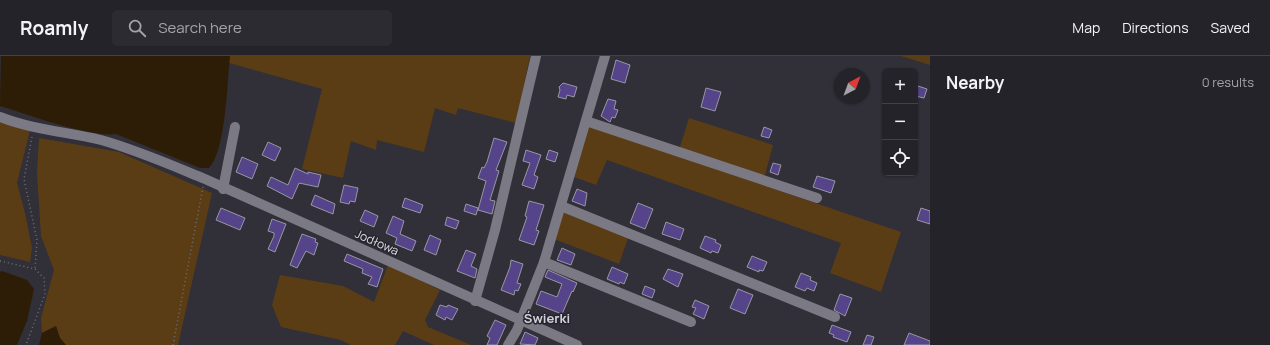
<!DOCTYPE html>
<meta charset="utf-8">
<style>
body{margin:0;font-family:Manrope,sans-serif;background:#2d2b32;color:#f1f3f6}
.controls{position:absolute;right:12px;top:12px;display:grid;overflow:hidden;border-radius:6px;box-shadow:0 1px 3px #0004}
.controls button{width:36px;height:36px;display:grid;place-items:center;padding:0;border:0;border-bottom:1px solid #424047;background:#25232a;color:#f1f3f6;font:20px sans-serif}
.compass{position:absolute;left:834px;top:12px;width:36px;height:36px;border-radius:50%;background:#25232a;box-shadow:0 1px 3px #0004;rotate:41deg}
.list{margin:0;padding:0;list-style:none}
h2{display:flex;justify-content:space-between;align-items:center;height:52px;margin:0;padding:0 16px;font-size:17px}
h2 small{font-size:13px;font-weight:400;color:#a3a4a8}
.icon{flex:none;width:22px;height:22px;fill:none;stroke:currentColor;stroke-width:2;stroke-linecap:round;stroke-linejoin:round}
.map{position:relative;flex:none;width:930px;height:289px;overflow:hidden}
header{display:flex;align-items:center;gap:24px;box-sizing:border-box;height:56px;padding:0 20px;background:#25232a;border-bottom:1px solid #424047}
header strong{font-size:19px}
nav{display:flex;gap:22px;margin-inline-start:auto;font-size:14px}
.search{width:280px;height:36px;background:#2d2b32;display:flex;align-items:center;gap:10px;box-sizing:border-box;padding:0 14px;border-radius:6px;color:#a3a4a8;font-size:15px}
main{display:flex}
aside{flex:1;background:#25232a}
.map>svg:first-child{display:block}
</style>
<header>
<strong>Roamly</strong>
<div class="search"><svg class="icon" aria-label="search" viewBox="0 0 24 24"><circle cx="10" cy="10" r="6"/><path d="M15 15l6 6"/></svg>Search here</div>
<nav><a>Map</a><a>Directions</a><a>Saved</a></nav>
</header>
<main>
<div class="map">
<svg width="930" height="289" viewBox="0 0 930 289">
<rect width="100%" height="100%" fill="#312f38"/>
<g fill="#5b3d15">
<polygon points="230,0 530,0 516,67 458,52 456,59 435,52 424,96 377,84 376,94 351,85 343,122 302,113 322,33 229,7"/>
<polygon points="901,0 930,0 930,9"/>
<polygon points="689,62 773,89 764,123 679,94"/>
<polygon points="0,66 30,74 17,127 25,157 32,192 30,206 0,199"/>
<polygon points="588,70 901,176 881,236 830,217 841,187 607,104 596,129 574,121"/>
<polygon points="39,82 119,96 212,137 178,289 66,289 60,282 56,270 42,277 41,262 54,214 41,180 37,117"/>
<polygon points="562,155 628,182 619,208 554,183"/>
<polygon points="388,209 440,234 425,264 428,271 471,289 434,289 403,275 395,289 351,289 341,284 281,271 272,249 280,219 343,230 374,246"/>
</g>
<g fill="#2e1d06">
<path d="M1,0H230C227,27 226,94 209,112H200L116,78C92,82 26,58 0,50Z"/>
<polygon points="2,215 27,224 34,233 27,265 17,289 0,289 0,216"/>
<polygon points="56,270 60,282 66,289 39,289 42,277"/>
</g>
<g fill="#554489" stroke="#9997a2">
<polygon points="616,4 630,9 625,27 611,23"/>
<polygon points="563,27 577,31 574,41 567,39 566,43 558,41 560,34 559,31"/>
<polygon points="915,29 927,33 924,42 915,40"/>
<polygon points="706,32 721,36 715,55 701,51"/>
<polygon points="608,43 616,45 614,53 618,54 615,62 612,61 610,66 601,60"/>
<polygon points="764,71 772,74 769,82 761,80"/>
<polygon points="494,82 507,86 496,114 499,115 490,144 495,145 492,158 478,154 486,125 478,122 482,111 484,112 487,106"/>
<polygon points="268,86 281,92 275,105 262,99"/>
<polygon points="526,94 541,99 534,119 538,121 534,133 522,129 530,107 523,105"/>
<polygon points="549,94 558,97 555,106 546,103"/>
<polygon points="242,101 258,108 252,123 236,116"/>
<polygon points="773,107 781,109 778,119 770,116"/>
<polygon points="295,112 308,118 308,116 321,119 318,131 299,127 292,143 267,130 271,121 288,129"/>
<polygon points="817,120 835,125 831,137 813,131"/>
<polygon points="344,129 358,132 355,146 350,145 349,148 340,146"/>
<polygon points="577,133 587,137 585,150 572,145"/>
<polygon points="315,139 335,148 333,158 311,149"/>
<polygon points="405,142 423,149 420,157 402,151"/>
<polygon points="529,145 544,149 536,174 539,175 534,189 519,184 527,161 525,160"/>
<polygon points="638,147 653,153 645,173 630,167"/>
<polygon points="466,148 478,152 476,159 464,155"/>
<polygon points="221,152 245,162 240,174 216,164"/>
<polygon points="921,152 930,155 930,168 917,164"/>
<polygon points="365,154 378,160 374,171 360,165"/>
<polygon points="393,160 404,165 400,178 416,185 412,195 395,188 397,182 386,177"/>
<polygon points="447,161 459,165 456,173 445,169"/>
<polygon points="272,163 286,168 275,196 268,193 274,180 274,177 268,175"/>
<polygon points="666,166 684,173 680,184 662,178"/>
<polygon points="302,178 316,183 315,186 318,187 314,199 306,195 297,212 290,209"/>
<polygon points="430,179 441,184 436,199 424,194"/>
<polygon points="705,180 716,184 715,186 721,189 718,197 712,195 711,197 700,192"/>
<polygon points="562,192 575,198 571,209 557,204"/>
<polygon points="466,194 476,198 471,210 477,213 475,222 457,215"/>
<polygon points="347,198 383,213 377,231 368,228 372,221 362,217 363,213 344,205"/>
<polygon points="752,200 767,206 763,215 759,214 759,216 747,211"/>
<polygon points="511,204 523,208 517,227 521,228 518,235 515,234 514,239 501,234 510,211"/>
<polygon points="612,211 628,218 624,228 620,226 619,228 607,223"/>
<polygon points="668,213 683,218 678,231 663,223"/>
<polygon points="548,214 577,227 573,236 572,235 562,258 536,248 541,235 557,241 562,228 545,221"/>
<polygon points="801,217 811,221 810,224 817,227 814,235 807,232 805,235 795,231"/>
<polygon points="645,230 655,234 652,242 642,238"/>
<polygon points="738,233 753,239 745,258 730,252"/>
<polygon points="840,238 852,242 845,260 834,254"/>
<polygon points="695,244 709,250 704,263 693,258 696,252 692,251"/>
<polygon points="440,249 447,251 448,249 458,253 452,264 446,261 445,264 436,259"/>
<polygon points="495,264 506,269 497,289 487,289 490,282 487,280"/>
<polygon points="832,269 851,276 847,286 833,281 834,279 829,277"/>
<polygon points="525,276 538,282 535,289 520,288"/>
<polygon points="909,277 930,285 930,289 904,289"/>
<polygon points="867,279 874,281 871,289 863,289"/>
</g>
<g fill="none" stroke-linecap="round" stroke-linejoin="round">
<g stroke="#706f77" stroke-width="1.5" stroke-dasharray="1 3" stroke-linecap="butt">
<polyline points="32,81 24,123 37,184 35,213"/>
<polyline points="0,205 35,213 44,222 45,238 26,289"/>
<polyline points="173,289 203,131"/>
</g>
<g stroke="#7b7a84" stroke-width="10">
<path d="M0,61C33,74 68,76 101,84C137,94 171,109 205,123L577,289"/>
<polyline points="586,65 817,142"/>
<polyline points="223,133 235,71"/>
<polyline points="561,150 835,261"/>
<polyline points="544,206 691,266"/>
<polyline points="475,245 495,174 536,0"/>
<polyline points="508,289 517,274 544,206 605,0"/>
</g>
</g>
<g text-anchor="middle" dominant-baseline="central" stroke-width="3" stroke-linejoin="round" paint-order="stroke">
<g font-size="12" fill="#dddce2" stroke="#27262e">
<text transform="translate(377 186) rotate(24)">Jodłowa</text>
</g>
<g font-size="13" font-weight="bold" fill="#d2d0db" stroke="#27262e">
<text x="547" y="262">Świerki</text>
</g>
</g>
</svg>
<div class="controls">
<button>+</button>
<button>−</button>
<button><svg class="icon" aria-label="locate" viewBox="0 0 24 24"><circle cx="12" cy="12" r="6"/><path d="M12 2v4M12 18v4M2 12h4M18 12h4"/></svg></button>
</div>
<svg class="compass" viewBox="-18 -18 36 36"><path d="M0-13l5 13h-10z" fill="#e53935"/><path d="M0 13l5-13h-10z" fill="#a3a4a8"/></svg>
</div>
<aside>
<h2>Nearby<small>0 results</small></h2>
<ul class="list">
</ul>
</aside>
</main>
